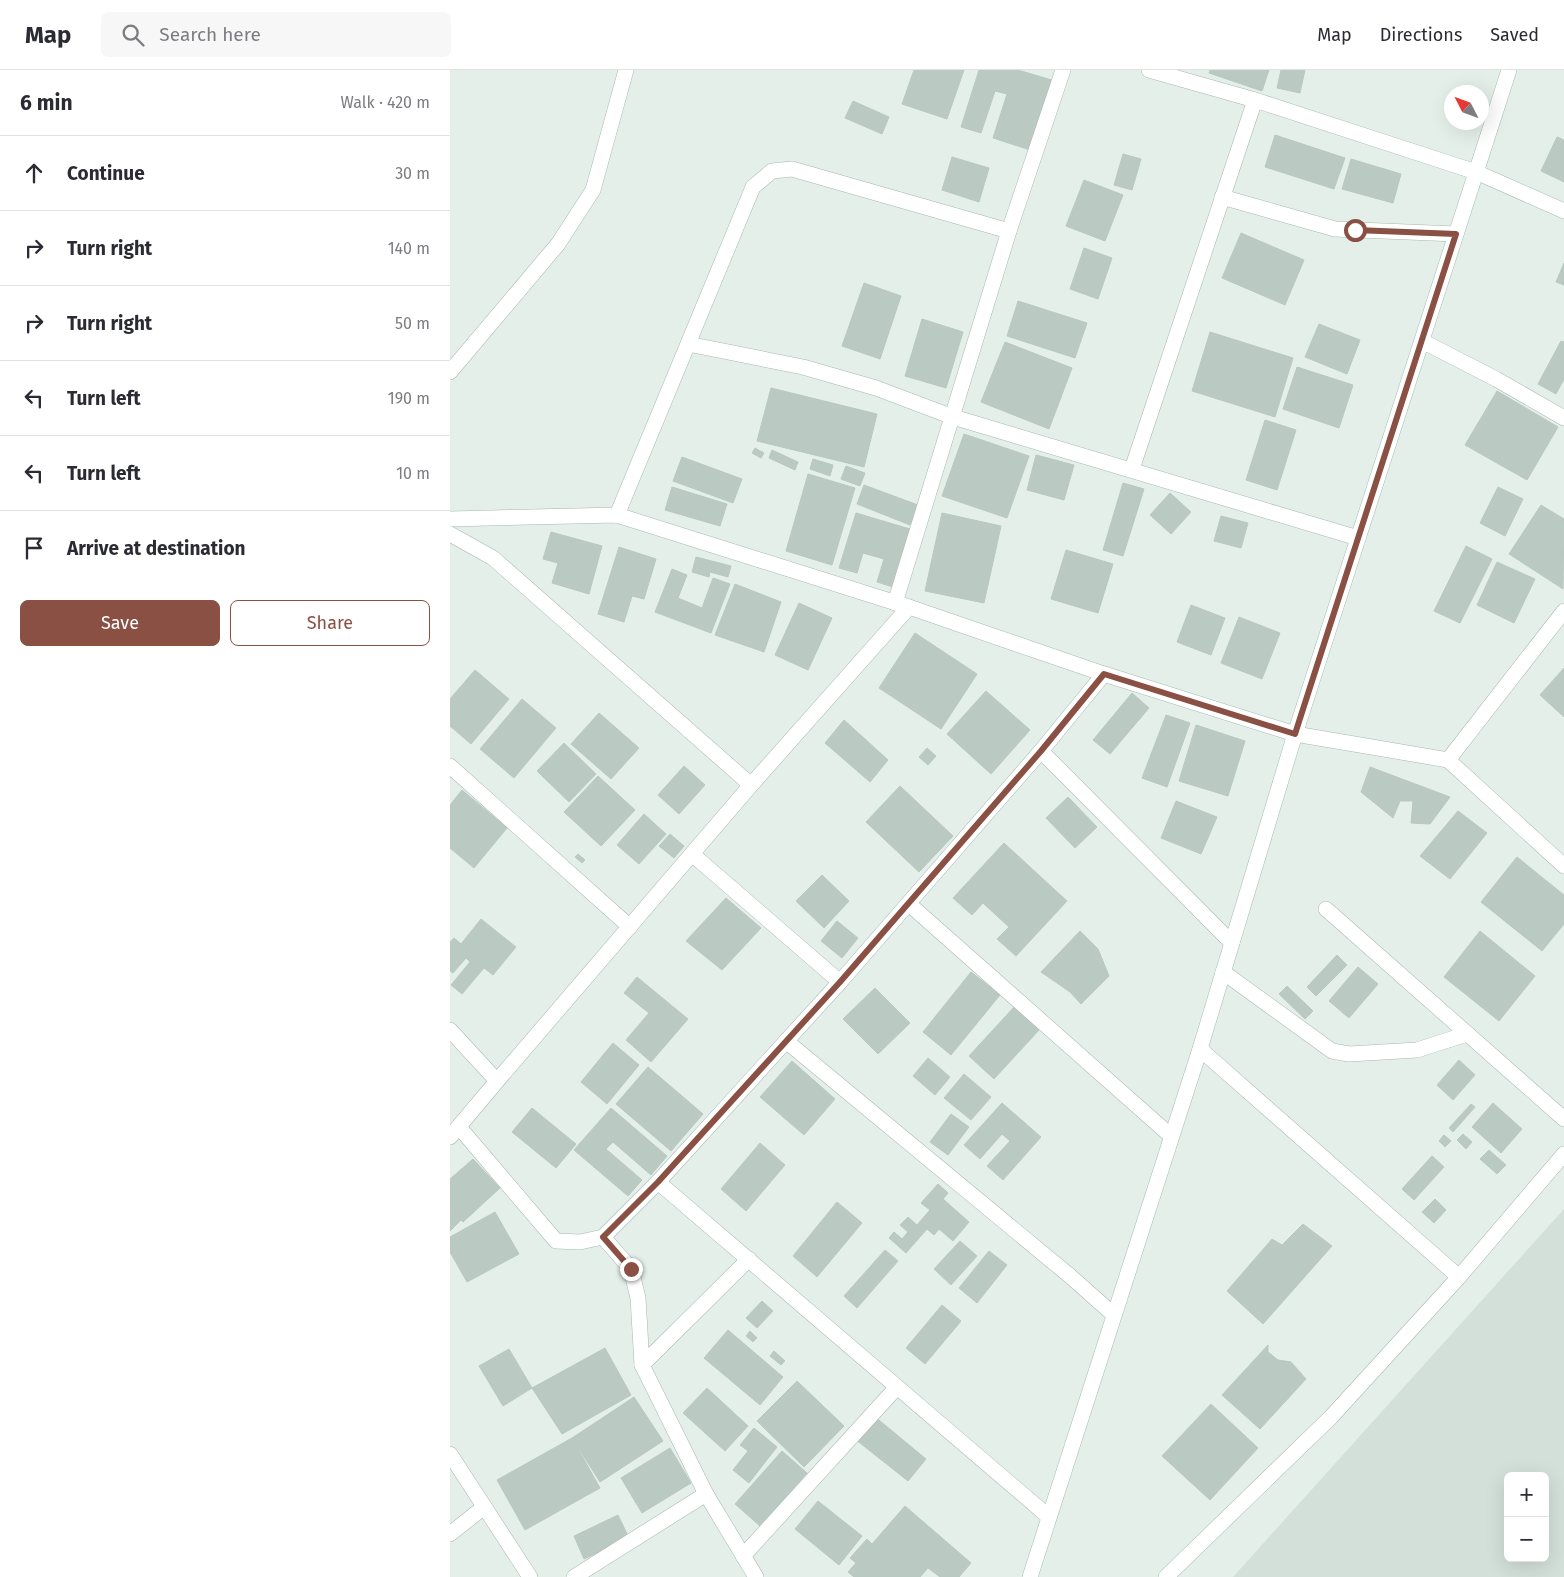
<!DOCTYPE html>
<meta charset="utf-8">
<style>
body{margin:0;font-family:"Fira Sans",sans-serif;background:#f7f7f7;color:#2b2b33}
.controls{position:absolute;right:15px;bottom:15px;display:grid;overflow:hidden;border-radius:8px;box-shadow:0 5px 20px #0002}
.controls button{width:45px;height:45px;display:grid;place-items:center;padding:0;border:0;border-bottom:1px solid #e1e1e2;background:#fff;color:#2b2b33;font:25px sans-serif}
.compass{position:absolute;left:994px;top:15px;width:45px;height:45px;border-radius:50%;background:#fff;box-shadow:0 5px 20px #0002;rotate:312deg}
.stop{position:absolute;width:15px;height:15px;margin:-11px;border:4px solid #895043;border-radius:50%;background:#fff}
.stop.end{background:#895043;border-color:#fff;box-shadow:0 1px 5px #0008}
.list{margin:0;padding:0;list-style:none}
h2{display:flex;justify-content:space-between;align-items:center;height:65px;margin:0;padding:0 20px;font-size:21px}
h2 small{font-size:16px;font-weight:400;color:#7c7c81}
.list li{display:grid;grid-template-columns:32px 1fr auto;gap:15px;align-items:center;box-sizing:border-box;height:75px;padding:0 20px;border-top:1px solid #e1e1e2}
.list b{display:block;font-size:19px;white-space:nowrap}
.list em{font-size:16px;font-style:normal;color:#7c7c81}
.actions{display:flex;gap:10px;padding:15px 20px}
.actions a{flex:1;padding:11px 0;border:1px solid #895043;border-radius:8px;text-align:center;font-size:18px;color:#895043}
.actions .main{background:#895043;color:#fff}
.icon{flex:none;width:28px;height:28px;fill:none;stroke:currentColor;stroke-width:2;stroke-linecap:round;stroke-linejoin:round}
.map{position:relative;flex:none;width:1114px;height:1507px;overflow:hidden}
header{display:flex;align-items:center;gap:30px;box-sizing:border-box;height:70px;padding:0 25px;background:#fff;border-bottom:1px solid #e1e1e2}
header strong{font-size:24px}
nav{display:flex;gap:28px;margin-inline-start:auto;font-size:18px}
.search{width:350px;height:45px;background:#f7f7f7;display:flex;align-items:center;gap:12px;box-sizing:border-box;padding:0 18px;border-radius:8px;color:#7c7c81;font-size:19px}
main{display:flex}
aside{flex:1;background:#fff}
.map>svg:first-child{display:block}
</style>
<header>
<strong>Map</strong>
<div class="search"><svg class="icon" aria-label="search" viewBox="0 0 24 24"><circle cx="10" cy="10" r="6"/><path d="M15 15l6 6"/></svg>Search here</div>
<nav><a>Map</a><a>Directions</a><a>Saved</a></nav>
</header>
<main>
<aside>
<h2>6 min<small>Walk · 420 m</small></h2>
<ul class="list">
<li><svg class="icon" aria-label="ahead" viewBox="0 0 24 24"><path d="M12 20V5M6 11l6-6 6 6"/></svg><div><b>Continue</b></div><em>30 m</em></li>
<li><svg class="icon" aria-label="right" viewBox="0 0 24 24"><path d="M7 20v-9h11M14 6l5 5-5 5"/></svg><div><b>Turn right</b></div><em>140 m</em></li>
<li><svg class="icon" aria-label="right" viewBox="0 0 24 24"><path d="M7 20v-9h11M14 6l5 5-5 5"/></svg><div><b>Turn right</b></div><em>50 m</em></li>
<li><svg class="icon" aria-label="left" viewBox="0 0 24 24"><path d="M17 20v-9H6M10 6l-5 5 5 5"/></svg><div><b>Turn left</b></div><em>190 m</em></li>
<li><svg class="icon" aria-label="left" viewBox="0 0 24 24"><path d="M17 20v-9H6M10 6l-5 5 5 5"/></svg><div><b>Turn left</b></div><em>10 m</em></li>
<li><svg class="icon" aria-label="arrive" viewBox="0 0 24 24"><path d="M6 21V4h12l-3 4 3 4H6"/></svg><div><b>Arrive at destination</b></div></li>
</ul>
<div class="actions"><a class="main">Save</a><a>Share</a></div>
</aside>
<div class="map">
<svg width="1114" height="1507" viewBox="0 0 1114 1507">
<rect width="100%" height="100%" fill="#e5efea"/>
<path fill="#d3dfd9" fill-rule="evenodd" d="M1114,1139V1507H783ZM1058,1406H1095V1488H1058Z"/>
<g fill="#bacac3" stroke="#b7c9c1">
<polygon points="464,0 514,0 497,49 452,34"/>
<polygon points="529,0 568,0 605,11 583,81 543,68 557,24 545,21 531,63 511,57"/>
<polygon points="760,0 819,0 812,21 759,3"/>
<polygon points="831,0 855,0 850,23 827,18"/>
<polygon points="403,31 439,47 432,64 395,48"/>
<polygon points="825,65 895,88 884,119 815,97"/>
<polygon points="1107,67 1114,70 1114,112 1091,101"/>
<polygon points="673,84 691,89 682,120 664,115"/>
<polygon points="502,87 539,98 529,132 492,120"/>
<polygon points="901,89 951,104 943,133 892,119"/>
<polygon points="634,110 673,125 655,171 616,156"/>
<polygon points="791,163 854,190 835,235 772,208"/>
<polygon points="634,178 662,188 648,229 620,219"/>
<polygon points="1114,193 1114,215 1106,212"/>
<polygon points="414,213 451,226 430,289 392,276"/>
<polygon points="568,231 637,253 625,288 557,266"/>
<polygon points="472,249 513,262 496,318 455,306"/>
<polygon points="869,254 910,270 897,304 855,287"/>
<polygon points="760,262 843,288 825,347 742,321"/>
<polygon points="1111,271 1114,272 1114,309 1106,324 1088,314"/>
<polygon points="555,272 622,298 599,359 531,332"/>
<polygon points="847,297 903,315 889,358 833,339"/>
<polygon points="321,318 427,344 414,397 307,371"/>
<polygon points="1047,321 1108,357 1077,410 1015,375"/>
<polygon points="815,350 846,360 827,420 796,410"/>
<polygon points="514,364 579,386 557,448 492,426"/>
<polygon points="305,378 314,383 311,388 302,383"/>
<polygon points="322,380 348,392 345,400 319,388"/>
<polygon points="586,385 624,395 614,430 577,420"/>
<polygon points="232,387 292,409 283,433 223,411"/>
<polygon points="363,389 383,395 380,406 360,399"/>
<polygon points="396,396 415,403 410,416 391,409"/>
<polygon points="358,404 405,418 382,495 336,481"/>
<polygon points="673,413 694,419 673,486 653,480"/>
<polygon points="414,415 468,435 460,455 407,434"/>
<polygon points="222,417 277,434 270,456 215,440"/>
<polygon points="1048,417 1073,429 1055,466 1030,453"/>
<polygon points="720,423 741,442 721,464 700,445"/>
<polygon points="1091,435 1114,449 1113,519 1059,484"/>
<polygon points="406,443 460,459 443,517 427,512 434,489 413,483 407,503 389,498"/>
<polygon points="492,443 551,456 534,533 475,521"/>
<polygon points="771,446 798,453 791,478 764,471"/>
<polygon points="101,462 152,476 139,524 102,513 108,493 93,489"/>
<polygon points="1016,476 1042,489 1010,553 984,541"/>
<polygon points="169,477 206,489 194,529 182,526 174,552 148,544"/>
<polygon points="616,480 663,494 648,543 601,529"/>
<polygon points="246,487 281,496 278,507 260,502 259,507 242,502"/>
<polygon points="1047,492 1085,509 1064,553 1027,535"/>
<polygon points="222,499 237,505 228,528 252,538 263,508 280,514 261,563 205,542"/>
<polygon points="285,514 331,532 314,582 265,565"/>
<polygon points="349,533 382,548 358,600 325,585"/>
<polygon points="741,535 775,548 761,585 727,572"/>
<polygon points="789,547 830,563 812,609 771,593"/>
<polygon points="465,563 527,604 491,659 429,618"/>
<polygon points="1114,598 1114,647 1090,625"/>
<polygon points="25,600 59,629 21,674 0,656 0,629"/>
<polygon points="536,621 580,660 541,704 497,664"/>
<polygon points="682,623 699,638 660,684 643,670"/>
<polygon points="72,629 106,658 64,708 30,679"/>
<polygon points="149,643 189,678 161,709 121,674"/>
<polygon points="716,645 740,653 717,717 692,708"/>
<polygon points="394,650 438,690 420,712 375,673"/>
<polygon points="746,655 795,671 778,726 729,711"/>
<polygon points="114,673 146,704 119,732 87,701"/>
<polygon points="477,678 486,686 478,695 469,687"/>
<polygon points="234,696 255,715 229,744 208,725"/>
<polygon points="920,697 1000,727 980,754 961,753 963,731 950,731 943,748 911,722"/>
<polygon points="148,706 185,740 151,776 114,742"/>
<polygon points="450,716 503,766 469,802 416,752"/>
<polygon points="12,720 57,758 24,798 0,778 0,735"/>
<polygon points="618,727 647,757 625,778 596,748"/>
<polygon points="726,731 767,747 751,784 711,768"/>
<polygon points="1008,741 1037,763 1000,809 970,786"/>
<polygon points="194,744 216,764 189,794 167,775"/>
<polygon points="220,764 234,776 224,788 209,776"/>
<polygon points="554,773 617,831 566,886 547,869 559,857 533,833 522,845 503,828"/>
<polygon points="128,784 135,790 132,793 125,787"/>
<polygon points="1067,787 1114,825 1114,854 1092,881 1031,832"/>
<polygon points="372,805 399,831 374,858 346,831"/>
<polygon points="276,828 311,858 272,900 236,871"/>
<polygon points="31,849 66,877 43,905 34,898 12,924 1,915 20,892 16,888 3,903 0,901 0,872 4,868 11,874"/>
<polygon points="387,851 408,868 392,888 371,871"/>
<polygon points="630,861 648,879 659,906 631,934 620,922 591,902"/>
<polygon points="1030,861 1085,906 1049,951 994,907"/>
<polygon points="887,885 897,895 866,926 857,917"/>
<polygon points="908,897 928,914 899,948 879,931"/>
<polygon points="521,902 550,925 501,985 473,962"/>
<polygon points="187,907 238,949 201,992 176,970 199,943 174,923"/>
<polygon points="837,916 863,941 855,949 829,924"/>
<polygon points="425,918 460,953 428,984 393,949"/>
<polygon points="565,936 590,959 544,1009 519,986"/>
<polygon points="163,973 189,995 157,1034 131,1012"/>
<polygon points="478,988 500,1007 485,1025 463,1006"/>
<polygon points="1009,990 1025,1005 1003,1030 987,1015"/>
<polygon points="342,991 385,1029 354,1065 310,1027"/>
<polygon points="198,997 253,1044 221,1081 166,1034"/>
<polygon points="514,1004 541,1027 521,1050 494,1028"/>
<polygon points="552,1033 591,1067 553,1110 537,1096 560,1071 552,1064 530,1089 514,1075"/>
<polygon points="1043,1033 1072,1059 1051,1083 1022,1057"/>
<polygon points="1021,1034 1025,1037 1003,1062 999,1058"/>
<polygon points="82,1038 126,1074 106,1098 62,1062"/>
<polygon points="161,1038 217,1086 201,1105 163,1072 156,1079 192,1110 178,1126 124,1080"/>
<polygon points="501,1044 519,1057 498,1085 480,1072"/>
<polygon points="1013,1064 1022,1072 1016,1079 1007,1070"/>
<polygon points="994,1065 1001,1071 995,1077 989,1071"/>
<polygon points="310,1073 335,1095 296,1141 271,1119"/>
<polygon points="1039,1080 1056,1095 1047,1104 1030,1089"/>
<polygon points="982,1086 994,1097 964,1130 952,1119"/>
<polygon points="23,1089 50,1118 13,1152 0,1137 0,1109"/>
<polygon points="488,1114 498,1123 493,1129 519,1152 503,1171 489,1159 484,1165 477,1159 456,1183 439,1168 444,1162 452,1169 458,1162 450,1155 458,1147 467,1155 480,1140 471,1133"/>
<polygon points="985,1129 996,1140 984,1153 972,1142"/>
<polygon points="387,1132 412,1153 367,1207 343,1186"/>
<polygon points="0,1138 11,1150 0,1161"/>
<polygon points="45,1142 69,1184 17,1212 0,1182 0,1167"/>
<polygon points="853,1154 882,1176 813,1254 777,1221 822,1169 832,1175"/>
<polygon points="510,1171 527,1186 501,1215 484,1199"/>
<polygon points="435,1180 448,1191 407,1238 394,1226"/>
<polygon points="539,1181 557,1195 527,1233 509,1218"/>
<polygon points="312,1231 323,1241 307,1258 296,1248"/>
<polygon points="492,1235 511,1251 475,1294 456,1278"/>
<polygon points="278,1260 333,1307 310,1335 254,1288"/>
<polygon points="300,1261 307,1268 303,1272 296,1266"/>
<polygon points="818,1275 818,1282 828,1290 841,1292 856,1309 810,1359 772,1325"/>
<polygon points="155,1278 181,1325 112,1364 82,1318"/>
<polygon points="59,1279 82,1318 53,1336 29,1296"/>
<polygon points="324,1281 335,1291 331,1295 320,1286"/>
<polygon points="347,1311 394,1356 354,1397 307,1351"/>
<polygon points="257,1318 298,1356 275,1381 233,1343"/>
<polygon points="184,1327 213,1371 150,1412 122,1368"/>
<polygon points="761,1334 808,1378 760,1430 712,1386"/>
<polygon points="424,1346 476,1389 458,1411 405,1369"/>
<polygon points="304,1358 327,1377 299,1413 283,1400 298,1381 290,1375"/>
<polygon points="122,1368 150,1418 75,1460 47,1410"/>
<polygon points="220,1378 241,1413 192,1443 171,1408"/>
<polygon points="332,1381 357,1403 310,1456 285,1434"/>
<polygon points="368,1431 412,1466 389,1495 345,1459"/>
<polygon points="455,1436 521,1493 509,1507 490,1507 478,1498 470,1507 404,1507 398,1502 406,1493 400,1488 417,1469 422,1474"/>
<polygon points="168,1445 179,1468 134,1489 124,1466"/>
</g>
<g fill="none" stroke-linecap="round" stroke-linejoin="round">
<defs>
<g id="street">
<polyline points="699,0 805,30 1026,102 1114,141"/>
<polyline points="772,127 885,159 1006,164"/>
<polyline points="972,271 1046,309 1114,348"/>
<polyline points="238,274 353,297 426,318 503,347 908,468"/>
<polyline points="0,302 108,174 143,120 176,0"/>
<polyline points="682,399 805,30"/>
<polyline points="167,445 303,117 322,101 342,99 559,161"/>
<polyline points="0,449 167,445 459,537 654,604 845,664 998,690 1114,796"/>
<polyline points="0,464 43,488 301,715"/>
<polyline points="445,533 559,161 613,0"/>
<polyline points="591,681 782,873"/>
<polyline points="998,690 1114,541"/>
<polyline points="0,696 180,857"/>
<polyline points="242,784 390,912"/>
<polyline points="459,834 721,1066"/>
<polyline points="876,839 1114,1049"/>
<polyline points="773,902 882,981 899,984 967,980 1017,964"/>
<polyline points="0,960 47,1011"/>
<polyline points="336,971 620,1206 664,1245"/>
<polyline points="750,979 1009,1207"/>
<polyline points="9,1057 106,1171 130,1172 153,1167 181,1199 188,1228 192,1295 256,1424 306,1507"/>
<polyline points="0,1067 47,1011 301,715 459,537"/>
<polyline points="208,1112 599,1447"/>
<polyline points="153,1167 208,1112 390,912 591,681 654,604"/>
<polyline points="192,1295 299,1189"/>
<polyline points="0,1384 80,1507"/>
<polyline points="0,1464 34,1437"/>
<polyline points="293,1486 447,1317"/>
<polyline points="124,1507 256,1424"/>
<polyline points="716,1507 881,1347 1009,1207 1114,1084"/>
</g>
<polyline id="secondary" points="580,1507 750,979 845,664 1059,0"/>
</defs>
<use href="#street" stroke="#a7b8b2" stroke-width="16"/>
<use href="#secondary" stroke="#a2bcb3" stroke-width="16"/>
<use href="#street" stroke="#fff" stroke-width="15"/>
<use href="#secondary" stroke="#fff" stroke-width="15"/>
</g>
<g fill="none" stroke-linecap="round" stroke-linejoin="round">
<polyline stroke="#895043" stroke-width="6" points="181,1199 153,1167 208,1112 390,912 591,681 654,604 845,664 1006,164 905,160"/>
</g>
</svg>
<div class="controls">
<button>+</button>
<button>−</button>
</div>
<svg class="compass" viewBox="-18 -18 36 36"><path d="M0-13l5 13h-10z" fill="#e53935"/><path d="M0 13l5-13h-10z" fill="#7c7c81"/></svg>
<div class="stop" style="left:905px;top:160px"></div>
<div class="stop end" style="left:181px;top:1199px"></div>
</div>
</main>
